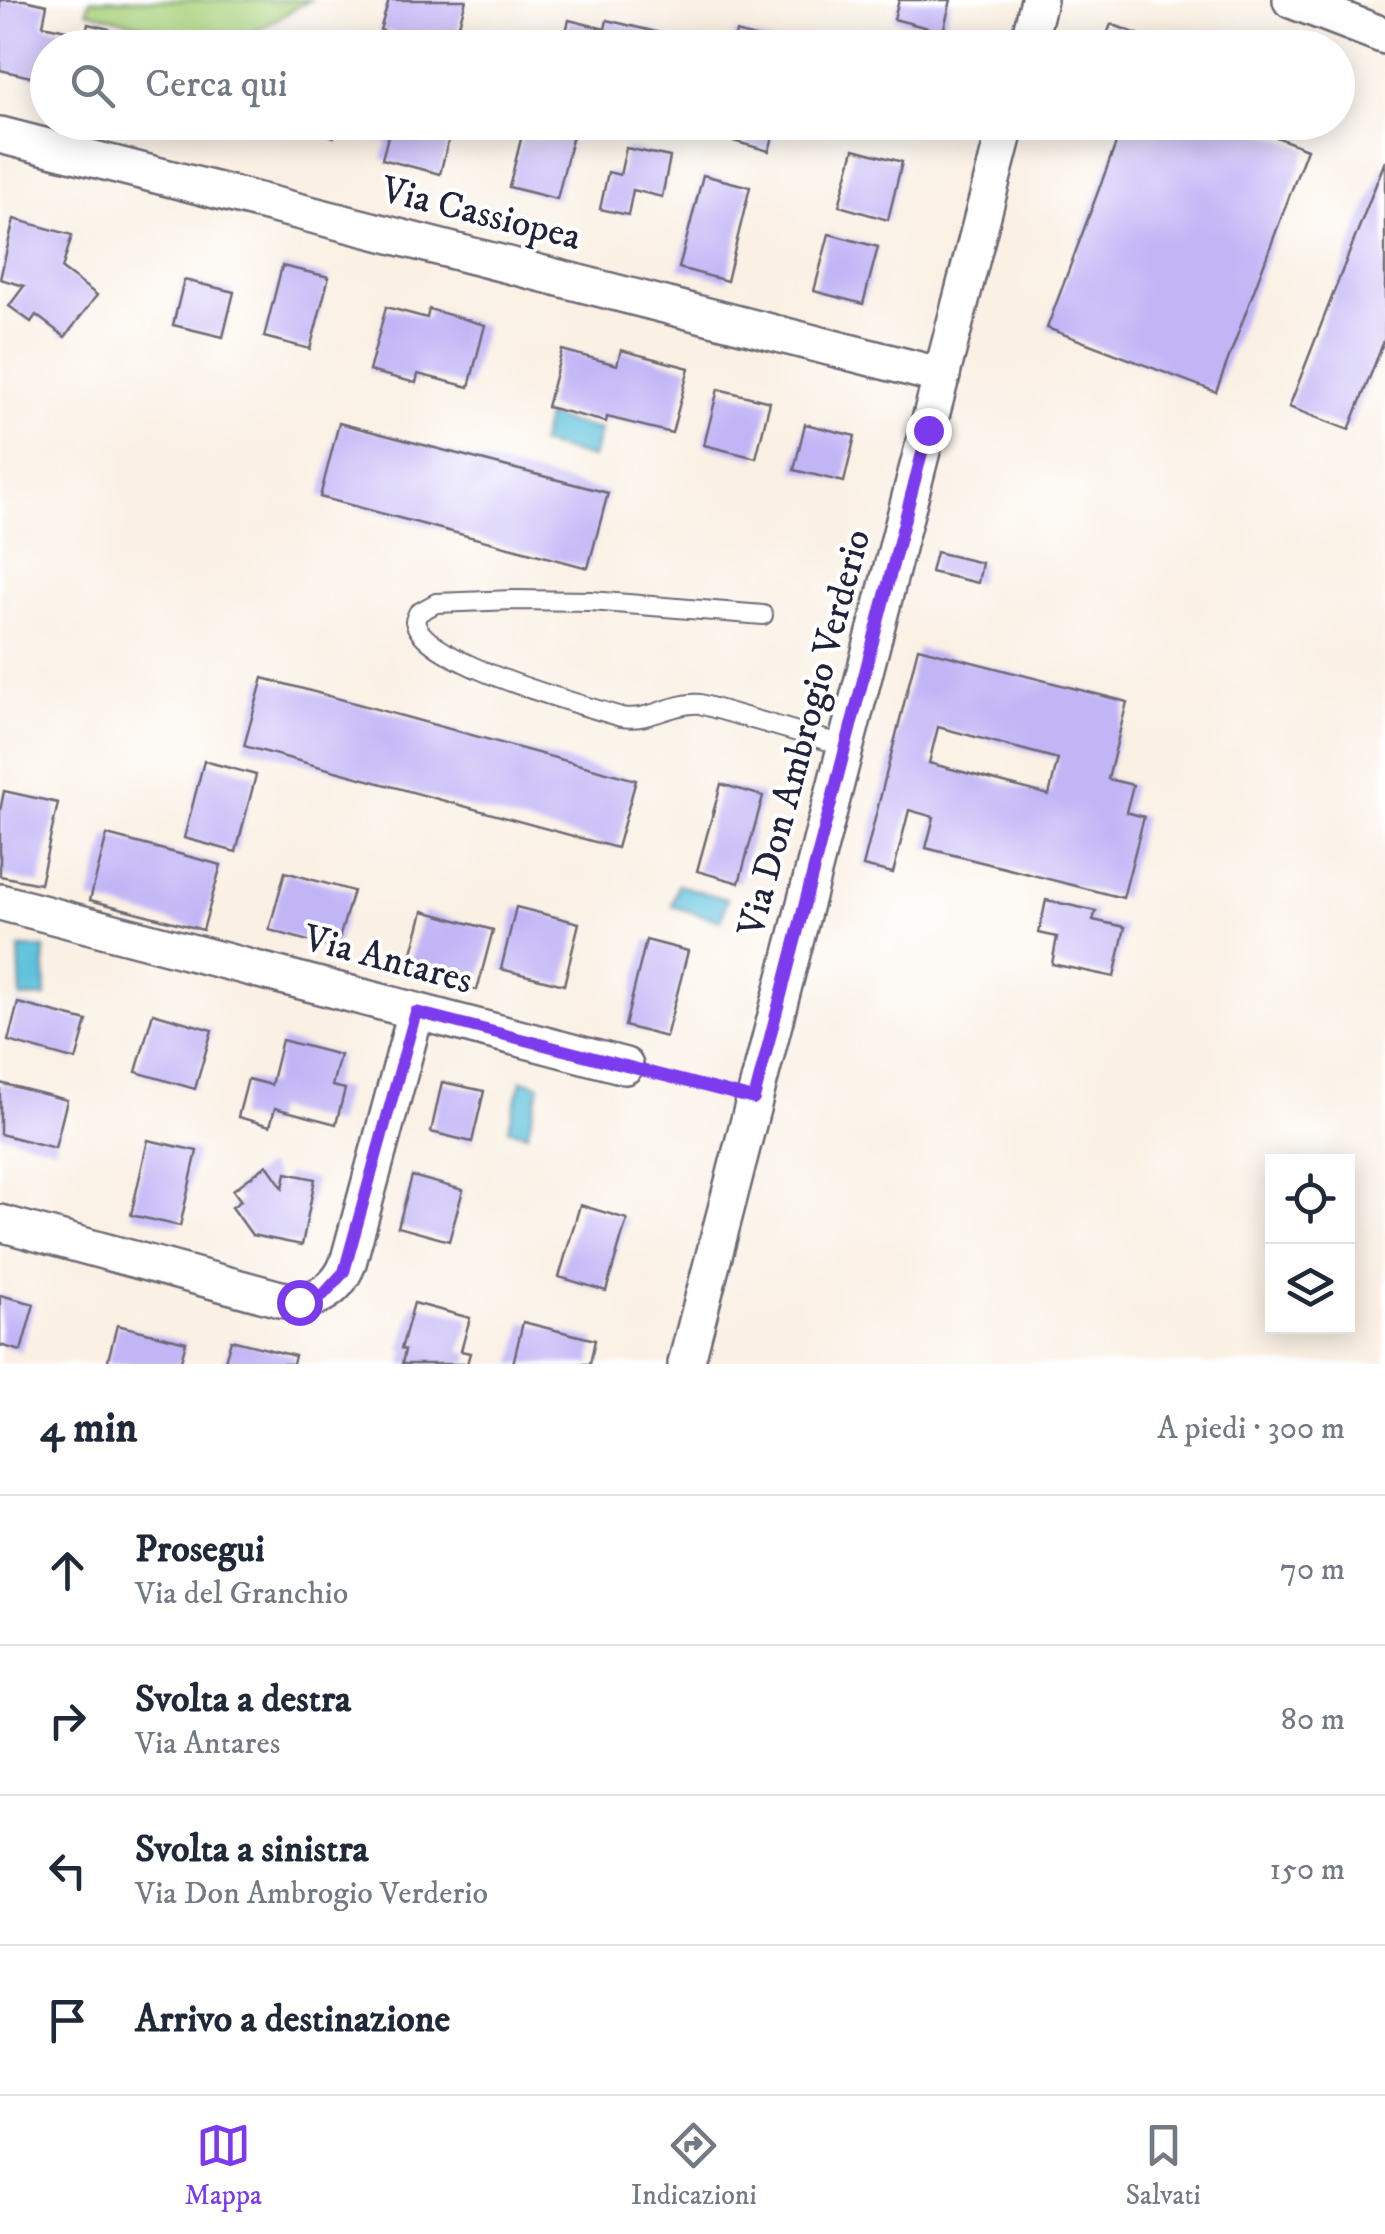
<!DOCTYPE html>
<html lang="it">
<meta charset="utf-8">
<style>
body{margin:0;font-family:"IM FELL DW Pica",serif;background:#f2f2f3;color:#1f2937}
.controls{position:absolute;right:30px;bottom:30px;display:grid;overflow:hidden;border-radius:0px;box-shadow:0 5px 25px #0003}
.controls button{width:90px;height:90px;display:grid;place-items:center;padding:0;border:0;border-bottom:2px solid #e0e1e3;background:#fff;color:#1f2937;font:50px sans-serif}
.stop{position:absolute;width:30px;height:30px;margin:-22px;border:8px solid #7c3aed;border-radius:50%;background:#fff}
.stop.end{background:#7c3aed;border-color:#fff;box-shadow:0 2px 10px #0008}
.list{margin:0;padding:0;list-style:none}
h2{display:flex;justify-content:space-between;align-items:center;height:130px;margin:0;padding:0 40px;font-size:42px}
h2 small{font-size:32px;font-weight:400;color:#747a83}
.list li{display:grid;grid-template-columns:65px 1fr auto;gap:30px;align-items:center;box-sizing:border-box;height:150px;padding:0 40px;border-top:2px solid #e0e1e3}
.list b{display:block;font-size:38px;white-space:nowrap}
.list p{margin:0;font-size:32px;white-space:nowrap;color:#747a83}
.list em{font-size:32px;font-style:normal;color:#747a83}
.icon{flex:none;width:55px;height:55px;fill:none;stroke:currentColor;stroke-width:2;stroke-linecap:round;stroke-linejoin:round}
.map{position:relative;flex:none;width:1385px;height:1364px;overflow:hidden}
.search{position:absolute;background:#fff;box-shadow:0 5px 25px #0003;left:30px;right:30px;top:30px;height:110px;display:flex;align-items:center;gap:25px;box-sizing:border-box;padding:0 35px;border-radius:55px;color:#747a83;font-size:38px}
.sheet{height:730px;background:#fff}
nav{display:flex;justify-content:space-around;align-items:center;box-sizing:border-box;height:140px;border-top:2px solid #e0e1e3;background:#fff;font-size:28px;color:#747a83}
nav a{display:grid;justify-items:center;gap:5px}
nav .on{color:#7c3aed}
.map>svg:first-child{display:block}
</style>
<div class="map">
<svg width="1385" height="1364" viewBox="0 0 1385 1364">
<rect width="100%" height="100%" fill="#fff"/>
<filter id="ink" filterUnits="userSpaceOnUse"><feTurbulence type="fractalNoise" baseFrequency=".01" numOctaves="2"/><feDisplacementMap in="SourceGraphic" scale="20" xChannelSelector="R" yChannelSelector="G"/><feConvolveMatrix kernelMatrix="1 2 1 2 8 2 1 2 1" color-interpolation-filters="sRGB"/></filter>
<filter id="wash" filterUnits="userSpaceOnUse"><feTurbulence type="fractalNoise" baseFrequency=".0048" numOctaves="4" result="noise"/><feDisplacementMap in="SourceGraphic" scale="40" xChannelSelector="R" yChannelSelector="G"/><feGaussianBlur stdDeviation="2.25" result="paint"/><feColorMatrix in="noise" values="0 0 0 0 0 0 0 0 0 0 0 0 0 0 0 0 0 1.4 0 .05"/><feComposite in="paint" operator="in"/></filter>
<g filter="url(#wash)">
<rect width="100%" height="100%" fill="#faf0e3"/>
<polygon fill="#abd47f" stroke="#667b5d" stroke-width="2.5" points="90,0 310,0 227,48 87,11"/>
<g fill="#5fc2dd" stroke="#40728c" stroke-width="2.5">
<polygon points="546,417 600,430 593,458 540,444"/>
<polygon points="678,885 727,899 721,921 672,906"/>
<polygon points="19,948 44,948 46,997 21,998"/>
<polygon points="522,1080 540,1085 527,1134 508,1129"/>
</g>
<g id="blocks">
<g fill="#c2b5f6" fill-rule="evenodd">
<polygon points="0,0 24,0 47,5 43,25 66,30 62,48 48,48 48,81 0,70"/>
<polygon points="389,0 466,0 455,39 430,31 427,43 380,30"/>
<polygon points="899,0 951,0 943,32 894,19"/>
<polygon points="569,20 605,29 607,20 660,33 656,48 562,48"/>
<polygon points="88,24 109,29 104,48 82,48"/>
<polygon points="1111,24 1172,47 1172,48 1102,48"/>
<polygon points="736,32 788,46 788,48 732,48"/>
<polygon points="286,122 338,122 334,137"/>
<polygon points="379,122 453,122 440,174 382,159 390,129 378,126"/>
<polygon points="715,122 777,122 769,151 711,135"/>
<polygon points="1124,122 1238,122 1307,149 1216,392 1047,328"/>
<polygon points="525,123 573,135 557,199 509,187"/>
<polygon points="626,148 670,157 662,197 633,190 628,215 600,209 608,172 620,175"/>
<polygon points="854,149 902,162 888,220 839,206"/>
<polygon points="1385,161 1385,338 1349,430 1289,407"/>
<polygon points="703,175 750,187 727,281 679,268"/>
<polygon points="14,219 72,235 62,269 97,295 65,337 36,315 31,322 9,306 24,286 0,279"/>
<polygon points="829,234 878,247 863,304 814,291"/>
<polygon points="282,266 329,277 310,349 264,337"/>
<polygon points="184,280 234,292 223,337 173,325"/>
<polygon points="386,307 427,318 429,309 485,325 469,387 418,374 416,383 369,371"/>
<polygon points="562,350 617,365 621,350 689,368 672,433 607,417 606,422 547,407"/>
<polygon points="718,389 770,402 756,458 704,445"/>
<polygon points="339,423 608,493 588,568 320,497"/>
<polygon points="805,424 855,436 844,482 794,470"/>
<polygon points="936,552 982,563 978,583 931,572"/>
<path d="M918,648L1127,702L1108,779L1133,785L1126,812L1144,817L1123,898L926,848L934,817L909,810L893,873L863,866ZM938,727L1058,759L1049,795L929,763Z"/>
<polygon points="263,678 636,780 617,848 244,746"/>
<polygon points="204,761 256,775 236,852 184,838"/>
<polygon points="721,784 763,796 739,883 697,871"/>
<polygon points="4,791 58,803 40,884 0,876 0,811"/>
<polygon points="107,835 221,865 203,930 90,900"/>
<polygon points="285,872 353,891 336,949 269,930"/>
<polygon points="1046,900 1096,911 1093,920 1125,927 1114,977 1052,964 1057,937 1039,933"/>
<polygon points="516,907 579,923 564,985 501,969"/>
<polygon points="423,911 493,930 477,990 407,972"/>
<polygon points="646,940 688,951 666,1037 625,1026"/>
<polygon points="18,1003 87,1021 76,1060 8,1041"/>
<polygon points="153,1013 212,1030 195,1089 136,1072"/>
<polygon points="282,1040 340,1055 332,1086 345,1089 336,1124 275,1108 270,1126 238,1117 248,1079 271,1085"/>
<polygon points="442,1082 484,1091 472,1142 431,1132"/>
<polygon points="0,1083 67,1100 55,1148 0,1134"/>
<polygon points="148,1140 197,1151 180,1226 131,1215"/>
<polygon points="267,1165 283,1188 286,1173 315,1179 302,1245 252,1235 232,1207 241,1201 233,1190"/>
<polygon points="412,1176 463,1190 449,1241 398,1227"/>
<polygon points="580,1205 627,1219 606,1291 559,1277"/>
<polygon points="0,1295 34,1304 21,1351 0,1345"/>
<polygon points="414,1303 470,1318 461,1351 470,1353 467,1364 402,1364 405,1350 401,1349"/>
<polygon points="523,1322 595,1340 590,1364 513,1364"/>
<polygon points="117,1325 186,1342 180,1364 107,1364"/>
<polygon points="231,1340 295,1356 293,1364 224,1364"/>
</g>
</g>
</g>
<g filter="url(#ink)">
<use href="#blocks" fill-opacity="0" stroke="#6e6a76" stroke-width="2.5"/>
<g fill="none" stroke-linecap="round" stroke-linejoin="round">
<defs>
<path id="lane" d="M763,615L591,601L514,600L436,603L418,613L415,621C422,663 580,704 621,717C650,722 671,702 700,704L846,746"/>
<g id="street">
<polyline points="1291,0 1385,36"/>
<polyline points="1027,48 1039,0"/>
<polyline points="0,135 942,376"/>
<polyline points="0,902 625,1066"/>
<path d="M0,1223L280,1299C311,1305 336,1294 348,1263L416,1012"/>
<polyline points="686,1364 1007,122"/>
</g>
</defs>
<use href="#lane" stroke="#6e6a76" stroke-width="22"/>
<use href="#street" stroke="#6e6a76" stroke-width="40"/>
<polyline stroke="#6e6a76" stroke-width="5" stroke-dasharray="8 8" stroke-linecap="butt" points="657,1074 724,1092"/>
<use href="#lane" stroke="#fff" stroke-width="18"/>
<use href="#street" stroke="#fff" stroke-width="35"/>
</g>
</g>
<g fill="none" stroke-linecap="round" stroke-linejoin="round" filter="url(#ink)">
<polyline stroke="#7c3aed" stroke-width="12" points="299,1302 323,1295 344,1272 416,1012 754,1099 928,430"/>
</g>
<g text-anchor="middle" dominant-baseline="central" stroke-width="8" stroke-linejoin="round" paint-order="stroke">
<g font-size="38" fill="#22223b" stroke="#fff">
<text transform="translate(481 214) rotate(14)">Via Cassiopea</text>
<text transform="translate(805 733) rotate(-75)">Via Don Ambrogio Verderio</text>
<text transform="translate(388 960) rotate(15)">Via Antares</text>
</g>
</g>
</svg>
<div class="controls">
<button><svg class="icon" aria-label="locate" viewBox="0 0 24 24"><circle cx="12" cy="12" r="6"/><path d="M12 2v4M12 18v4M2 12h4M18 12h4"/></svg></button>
<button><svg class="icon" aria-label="layers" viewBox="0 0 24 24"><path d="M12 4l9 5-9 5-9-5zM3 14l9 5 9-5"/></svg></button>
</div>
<div class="stop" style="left:299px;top:1302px"></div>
<div class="stop end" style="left:928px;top:430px"></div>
<div class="search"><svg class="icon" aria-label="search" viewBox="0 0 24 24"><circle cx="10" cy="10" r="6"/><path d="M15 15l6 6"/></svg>Cerca qui</div>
</div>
<section class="sheet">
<h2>4 min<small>A piedi · 300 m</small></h2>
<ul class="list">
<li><svg class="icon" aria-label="ahead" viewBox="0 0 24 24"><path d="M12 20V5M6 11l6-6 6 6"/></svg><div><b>Prosegui</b><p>Via del Granchio</p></div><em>70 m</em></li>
<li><svg class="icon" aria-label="right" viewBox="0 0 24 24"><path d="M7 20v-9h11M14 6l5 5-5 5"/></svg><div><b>Svolta a destra</b><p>Via Antares</p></div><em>80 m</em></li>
<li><svg class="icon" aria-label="left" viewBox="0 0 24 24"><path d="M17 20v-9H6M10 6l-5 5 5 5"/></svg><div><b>Svolta a sinistra</b><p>Via Don Ambrogio Verderio</p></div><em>150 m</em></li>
<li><svg class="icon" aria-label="arrive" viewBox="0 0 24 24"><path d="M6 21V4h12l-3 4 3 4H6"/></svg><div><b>Arrivo a destinazione</b></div></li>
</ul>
</section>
<nav>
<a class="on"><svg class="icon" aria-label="map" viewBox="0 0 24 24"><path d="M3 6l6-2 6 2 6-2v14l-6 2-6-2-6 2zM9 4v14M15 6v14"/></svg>Mappa</a>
<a><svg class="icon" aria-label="directions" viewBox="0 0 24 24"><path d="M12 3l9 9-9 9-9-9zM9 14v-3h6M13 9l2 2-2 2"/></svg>Indicazioni</a>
<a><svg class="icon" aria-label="saved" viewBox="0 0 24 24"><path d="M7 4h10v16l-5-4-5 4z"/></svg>Salvati</a>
</nav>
